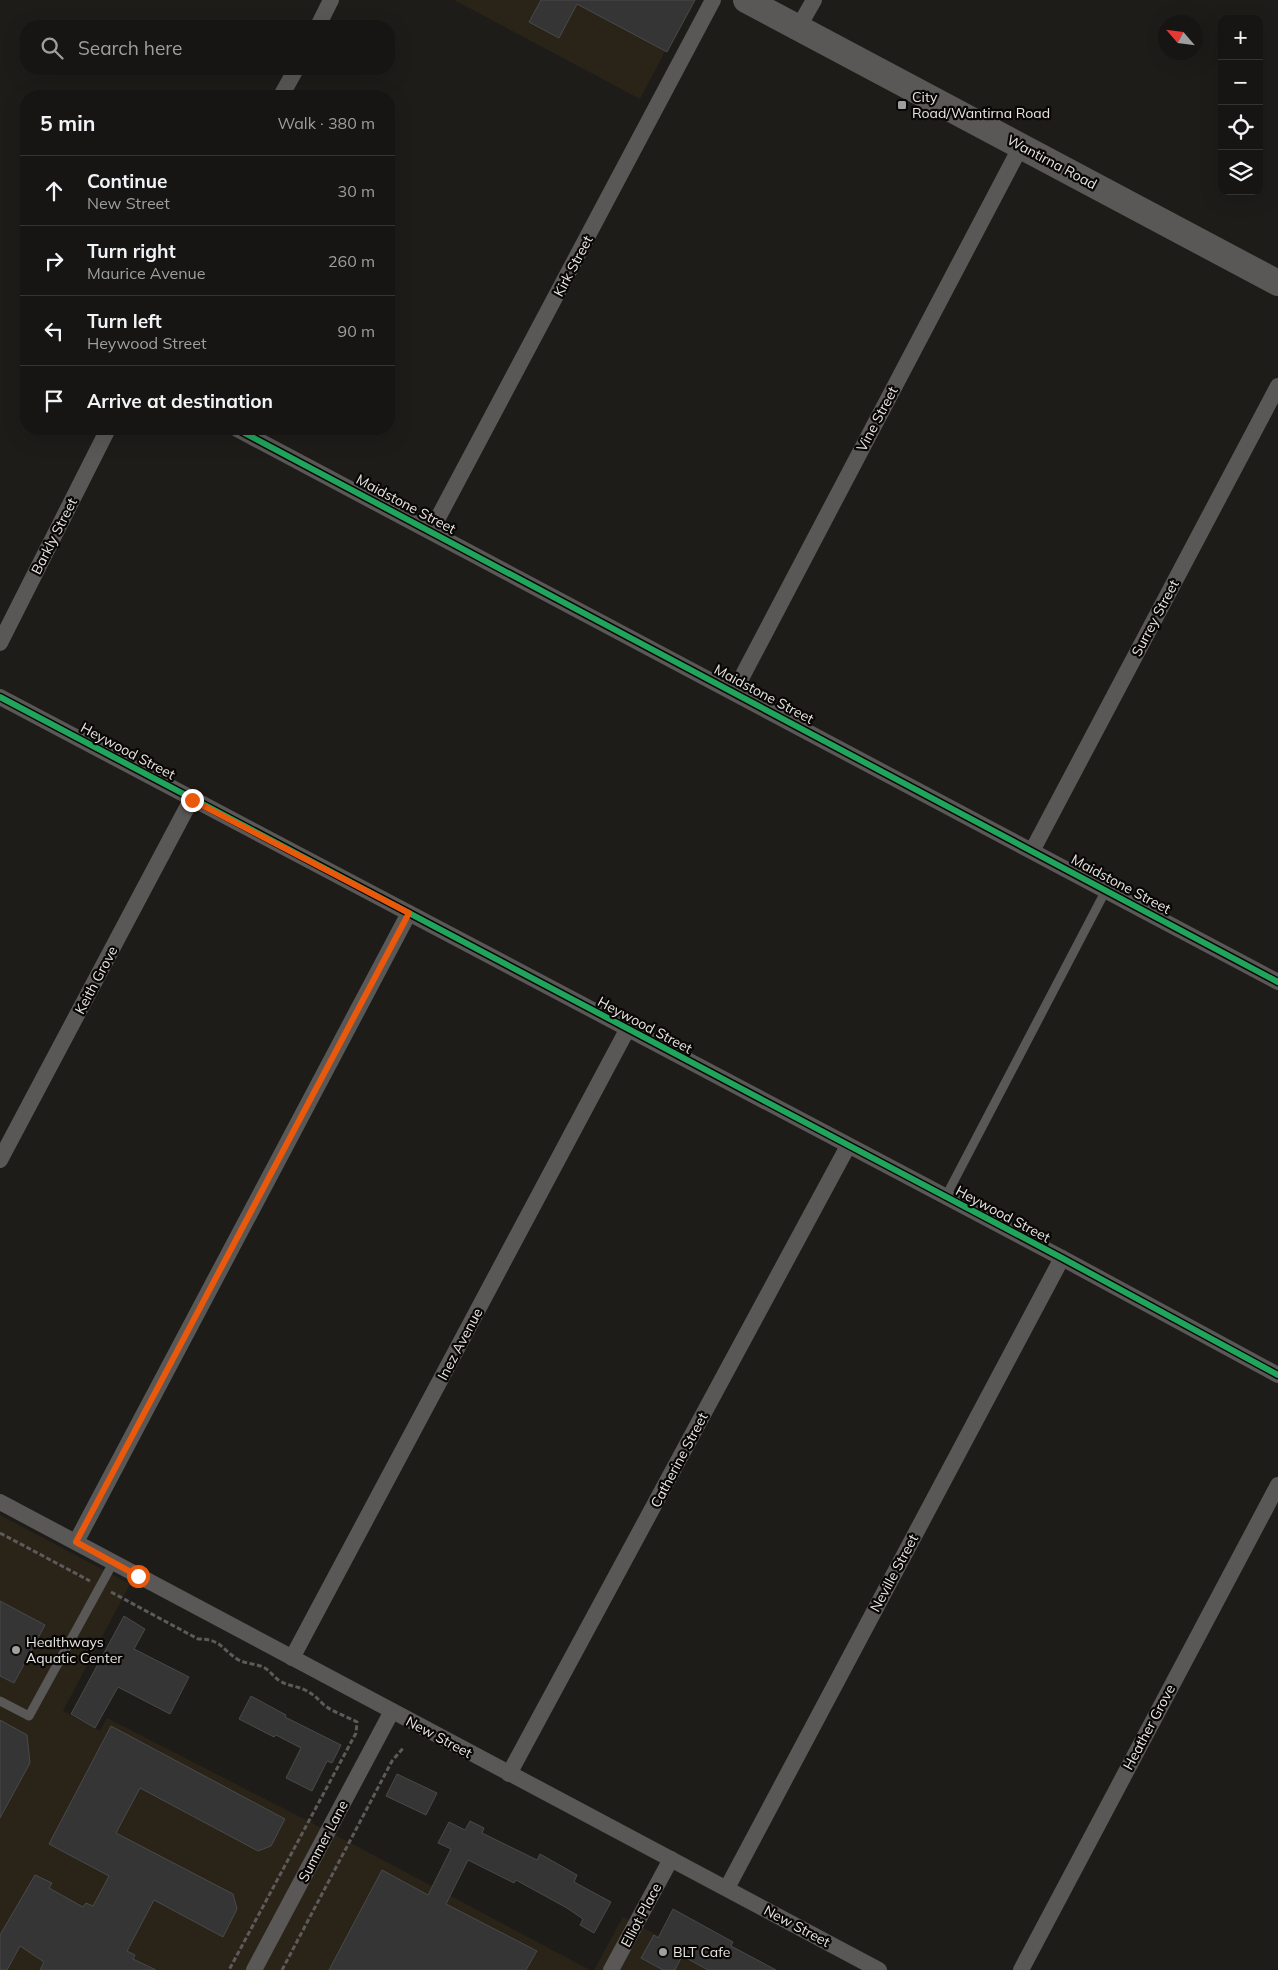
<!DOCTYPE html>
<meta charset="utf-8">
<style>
body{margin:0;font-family:Mulish,sans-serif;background:#232221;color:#f1f3f6}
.controls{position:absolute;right:15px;top:15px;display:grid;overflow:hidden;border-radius:10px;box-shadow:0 5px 20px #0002}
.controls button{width:45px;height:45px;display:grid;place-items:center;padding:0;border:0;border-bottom:1px solid #353433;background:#161513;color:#f1f3f6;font:25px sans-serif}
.compass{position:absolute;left:1158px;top:15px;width:45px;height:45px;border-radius:50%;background:#161513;box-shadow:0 5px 20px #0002;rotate:298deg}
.stop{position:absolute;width:15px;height:15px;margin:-11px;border:4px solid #ea580c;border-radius:50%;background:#fff}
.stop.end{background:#ea580c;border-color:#fff;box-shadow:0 1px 5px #0008}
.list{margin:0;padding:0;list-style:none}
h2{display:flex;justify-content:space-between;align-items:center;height:65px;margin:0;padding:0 20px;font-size:21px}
h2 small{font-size:16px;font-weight:400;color:#9e9fa0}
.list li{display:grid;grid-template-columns:32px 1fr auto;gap:15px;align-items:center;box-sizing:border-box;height:70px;padding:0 20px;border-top:1px solid #353433}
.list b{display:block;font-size:19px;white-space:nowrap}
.list p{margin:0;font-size:16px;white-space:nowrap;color:#9e9fa0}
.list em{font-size:16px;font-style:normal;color:#9e9fa0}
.icon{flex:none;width:28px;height:28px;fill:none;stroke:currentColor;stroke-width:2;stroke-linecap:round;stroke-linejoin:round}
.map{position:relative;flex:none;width:1278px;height:1970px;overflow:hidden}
.search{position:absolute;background:#161513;box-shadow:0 5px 20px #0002;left:20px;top:20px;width:375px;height:55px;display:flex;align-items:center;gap:12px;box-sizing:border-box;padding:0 18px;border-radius:20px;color:#9e9fa0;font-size:19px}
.panel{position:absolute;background:#161513;box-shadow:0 5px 20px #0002;left:20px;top:90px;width:375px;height:345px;border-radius:20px}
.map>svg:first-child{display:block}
</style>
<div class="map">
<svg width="1278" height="1970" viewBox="0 0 1278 1970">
<rect width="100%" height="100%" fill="#1e1c19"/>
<g fill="#2a2318">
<polygon points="454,0 687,0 691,2 640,99"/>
<polygon points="0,1515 130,1584 63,1711 100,1731 107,1718 345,1840 590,1970 0,1970"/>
<polygon points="623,1917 687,1951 684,1958 707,1970 594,1970"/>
</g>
<g fill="#363535" stroke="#4a494a">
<polygon points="541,0 695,0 667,52 577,4 559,38 529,22"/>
<polygon points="0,1601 45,1625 14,1683 0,1676"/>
<polygon points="124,1616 145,1629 134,1649 189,1677 170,1714 118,1687 95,1728 71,1714"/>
<polygon points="251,1696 286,1715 285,1717 341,1745 332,1763 327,1761 312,1791 286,1778 301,1748 276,1735 274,1737 239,1719"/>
<polygon points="0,1720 27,1735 30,1763 0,1818"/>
<polygon points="111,1726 285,1819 271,1846 258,1851 140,1788 116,1833 233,1894 237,1909 223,1937 154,1900 127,1951 135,1955 133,1959 156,1970 40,1970 44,1962 20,1946 7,1970 0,1970 0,1935 35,1875 52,1883 49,1888 83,1907 86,1903 93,1906 109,1876 49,1844"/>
<polygon points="397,1774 437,1793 426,1815 386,1796"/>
<polygon points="470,1821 484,1828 482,1833 537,1860 540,1854 577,1875 574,1882 611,1902 594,1933 580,1925 583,1919 567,1908 516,1880 514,1883 468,1860 446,1904 537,1951 526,1970 329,1970 382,1870 428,1895 451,1849 438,1843 449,1822 465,1830"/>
<polygon points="673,1909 733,1942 731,1946 776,1970 708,1970 682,1956 675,1970 663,1970 641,1958 654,1935 658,1938"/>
</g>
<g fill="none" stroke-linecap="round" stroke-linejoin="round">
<g stroke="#5c5b59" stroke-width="3" stroke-dasharray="5 2.5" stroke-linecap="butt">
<polyline points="0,1533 90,1581"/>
<path d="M111,1592L198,1639C220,1639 221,1648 237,1659C245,1664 254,1663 263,1667C270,1670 273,1677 280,1681C288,1686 297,1686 305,1690C313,1694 317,1698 323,1704C332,1712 346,1716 357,1722L356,1733L229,1970"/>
<polyline points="282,1970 392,1761 404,1747"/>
</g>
<g stroke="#595856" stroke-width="9">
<polyline points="945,1198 1106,890"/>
<polyline points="0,1701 29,1716 113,1563"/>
</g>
<g stroke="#595856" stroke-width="16">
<polyline points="318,26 331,0"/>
<polyline points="798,28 814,0"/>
<polyline points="281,96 296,69"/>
<polyline points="237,429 1278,982"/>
<polyline points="431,531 713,0"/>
<polyline points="0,643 108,429"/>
<polyline points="734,692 1021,146"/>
<polyline points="0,697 1062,1258 1278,1375"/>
<polyline points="1032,851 1278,386"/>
<polyline points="0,1160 191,800"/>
<polyline points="0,1502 879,1970"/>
<polyline points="76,1542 409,913"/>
<polyline points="292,1658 627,1030"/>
<polyline points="509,1774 848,1146"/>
<polyline points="727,1888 1062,1258"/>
<polyline points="254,1970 392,1711"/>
<polyline points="611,1970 671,1859"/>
<polyline points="1021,1970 1278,1485"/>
</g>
<polyline stroke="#5a5856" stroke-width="26" points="746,0 1278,283"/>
<defs>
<g id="cycleway">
<polyline points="237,429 1278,982"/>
<polyline points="0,697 1062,1258 1278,1375"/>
</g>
</defs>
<use href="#cycleway" stroke="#090705" stroke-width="9"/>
<use href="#cycleway" stroke="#20a55d" stroke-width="6"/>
</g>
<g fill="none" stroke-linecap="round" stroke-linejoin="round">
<polyline stroke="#ea580c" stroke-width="6" points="138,1576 76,1542 409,913 192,800"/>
</g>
<g fill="#a19f9b" stroke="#090705" stroke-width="2">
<rect x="897" y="100" width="10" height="10" rx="2.5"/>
<circle cx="16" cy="1650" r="5"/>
<circle cx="663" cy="1952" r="5"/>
</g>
<g text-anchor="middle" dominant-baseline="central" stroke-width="4.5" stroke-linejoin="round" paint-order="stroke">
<g font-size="14" fill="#e8e5e1" stroke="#090705" text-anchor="start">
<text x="912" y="97">City<tspan x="912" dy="16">Road/Wantirna Road</tspan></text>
<text x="26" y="1642">Healthways<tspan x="26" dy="16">Aquatic Center</tspan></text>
<text x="673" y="1952">BLT Cafe</text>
</g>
<g font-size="14" fill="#e8e5e1" stroke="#090705">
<text transform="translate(1052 162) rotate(28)">Wantirna Road</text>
<text transform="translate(573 266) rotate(-62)">Kirk Street</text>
<text transform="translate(877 419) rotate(-62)">Vine Street</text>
<text transform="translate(406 504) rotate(28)">Maidstone Street</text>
<text transform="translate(54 536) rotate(-63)">Barkly Street</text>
<text transform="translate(1155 618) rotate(-62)">Surrey Street</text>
<text transform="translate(764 694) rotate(28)">Maidstone Street</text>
<text transform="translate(128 751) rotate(28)">Heywood Street</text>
<text transform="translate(1121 884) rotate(28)">Maidstone Street</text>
<text transform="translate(96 980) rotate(-62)">Keith Grove</text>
<text transform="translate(645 1025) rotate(28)">Heywood Street</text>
<text transform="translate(1003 1214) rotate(28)">Heywood Street</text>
<text transform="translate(460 1344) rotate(-62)">Inez Avenue</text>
<text transform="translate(679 1460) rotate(-62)">Catherine Street</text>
<text transform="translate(894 1573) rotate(-62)">Neville Street</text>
<text transform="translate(1149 1727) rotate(-62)">Heather Grove</text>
<text transform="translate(439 1737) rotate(28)">New Street</text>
<text transform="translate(323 1841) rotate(-62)">Summer Lane</text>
<text transform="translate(641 1915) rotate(-62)">Elliot Place</text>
<text transform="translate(797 1926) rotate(28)">New Street</text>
</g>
</g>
</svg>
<div class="controls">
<button>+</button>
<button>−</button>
<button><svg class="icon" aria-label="locate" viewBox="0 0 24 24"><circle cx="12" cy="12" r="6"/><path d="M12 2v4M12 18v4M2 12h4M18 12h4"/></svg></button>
<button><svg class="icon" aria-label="layers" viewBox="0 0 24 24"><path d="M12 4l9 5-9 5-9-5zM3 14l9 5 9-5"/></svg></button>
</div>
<svg class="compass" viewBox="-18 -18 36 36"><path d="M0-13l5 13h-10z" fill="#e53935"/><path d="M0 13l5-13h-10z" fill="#9e9fa0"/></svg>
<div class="stop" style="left:138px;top:1576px"></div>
<div class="stop end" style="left:192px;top:800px"></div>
<div class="search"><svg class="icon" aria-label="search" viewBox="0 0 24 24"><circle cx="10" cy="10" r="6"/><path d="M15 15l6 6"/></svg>Search here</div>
<section class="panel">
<h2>5 min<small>Walk · 380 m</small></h2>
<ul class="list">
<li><svg class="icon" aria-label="ahead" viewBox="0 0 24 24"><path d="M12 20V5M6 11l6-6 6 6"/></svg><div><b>Continue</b><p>New Street</p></div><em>30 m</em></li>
<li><svg class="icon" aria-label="right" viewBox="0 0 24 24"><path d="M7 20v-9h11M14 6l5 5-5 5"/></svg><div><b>Turn right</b><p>Maurice Avenue</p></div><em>260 m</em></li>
<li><svg class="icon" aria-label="left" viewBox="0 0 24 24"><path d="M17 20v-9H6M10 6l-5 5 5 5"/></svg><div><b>Turn left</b><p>Heywood Street</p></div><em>90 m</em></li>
<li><svg class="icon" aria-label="arrive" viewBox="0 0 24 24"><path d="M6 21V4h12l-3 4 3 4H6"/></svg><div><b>Arrive at destination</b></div></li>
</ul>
</section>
</div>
